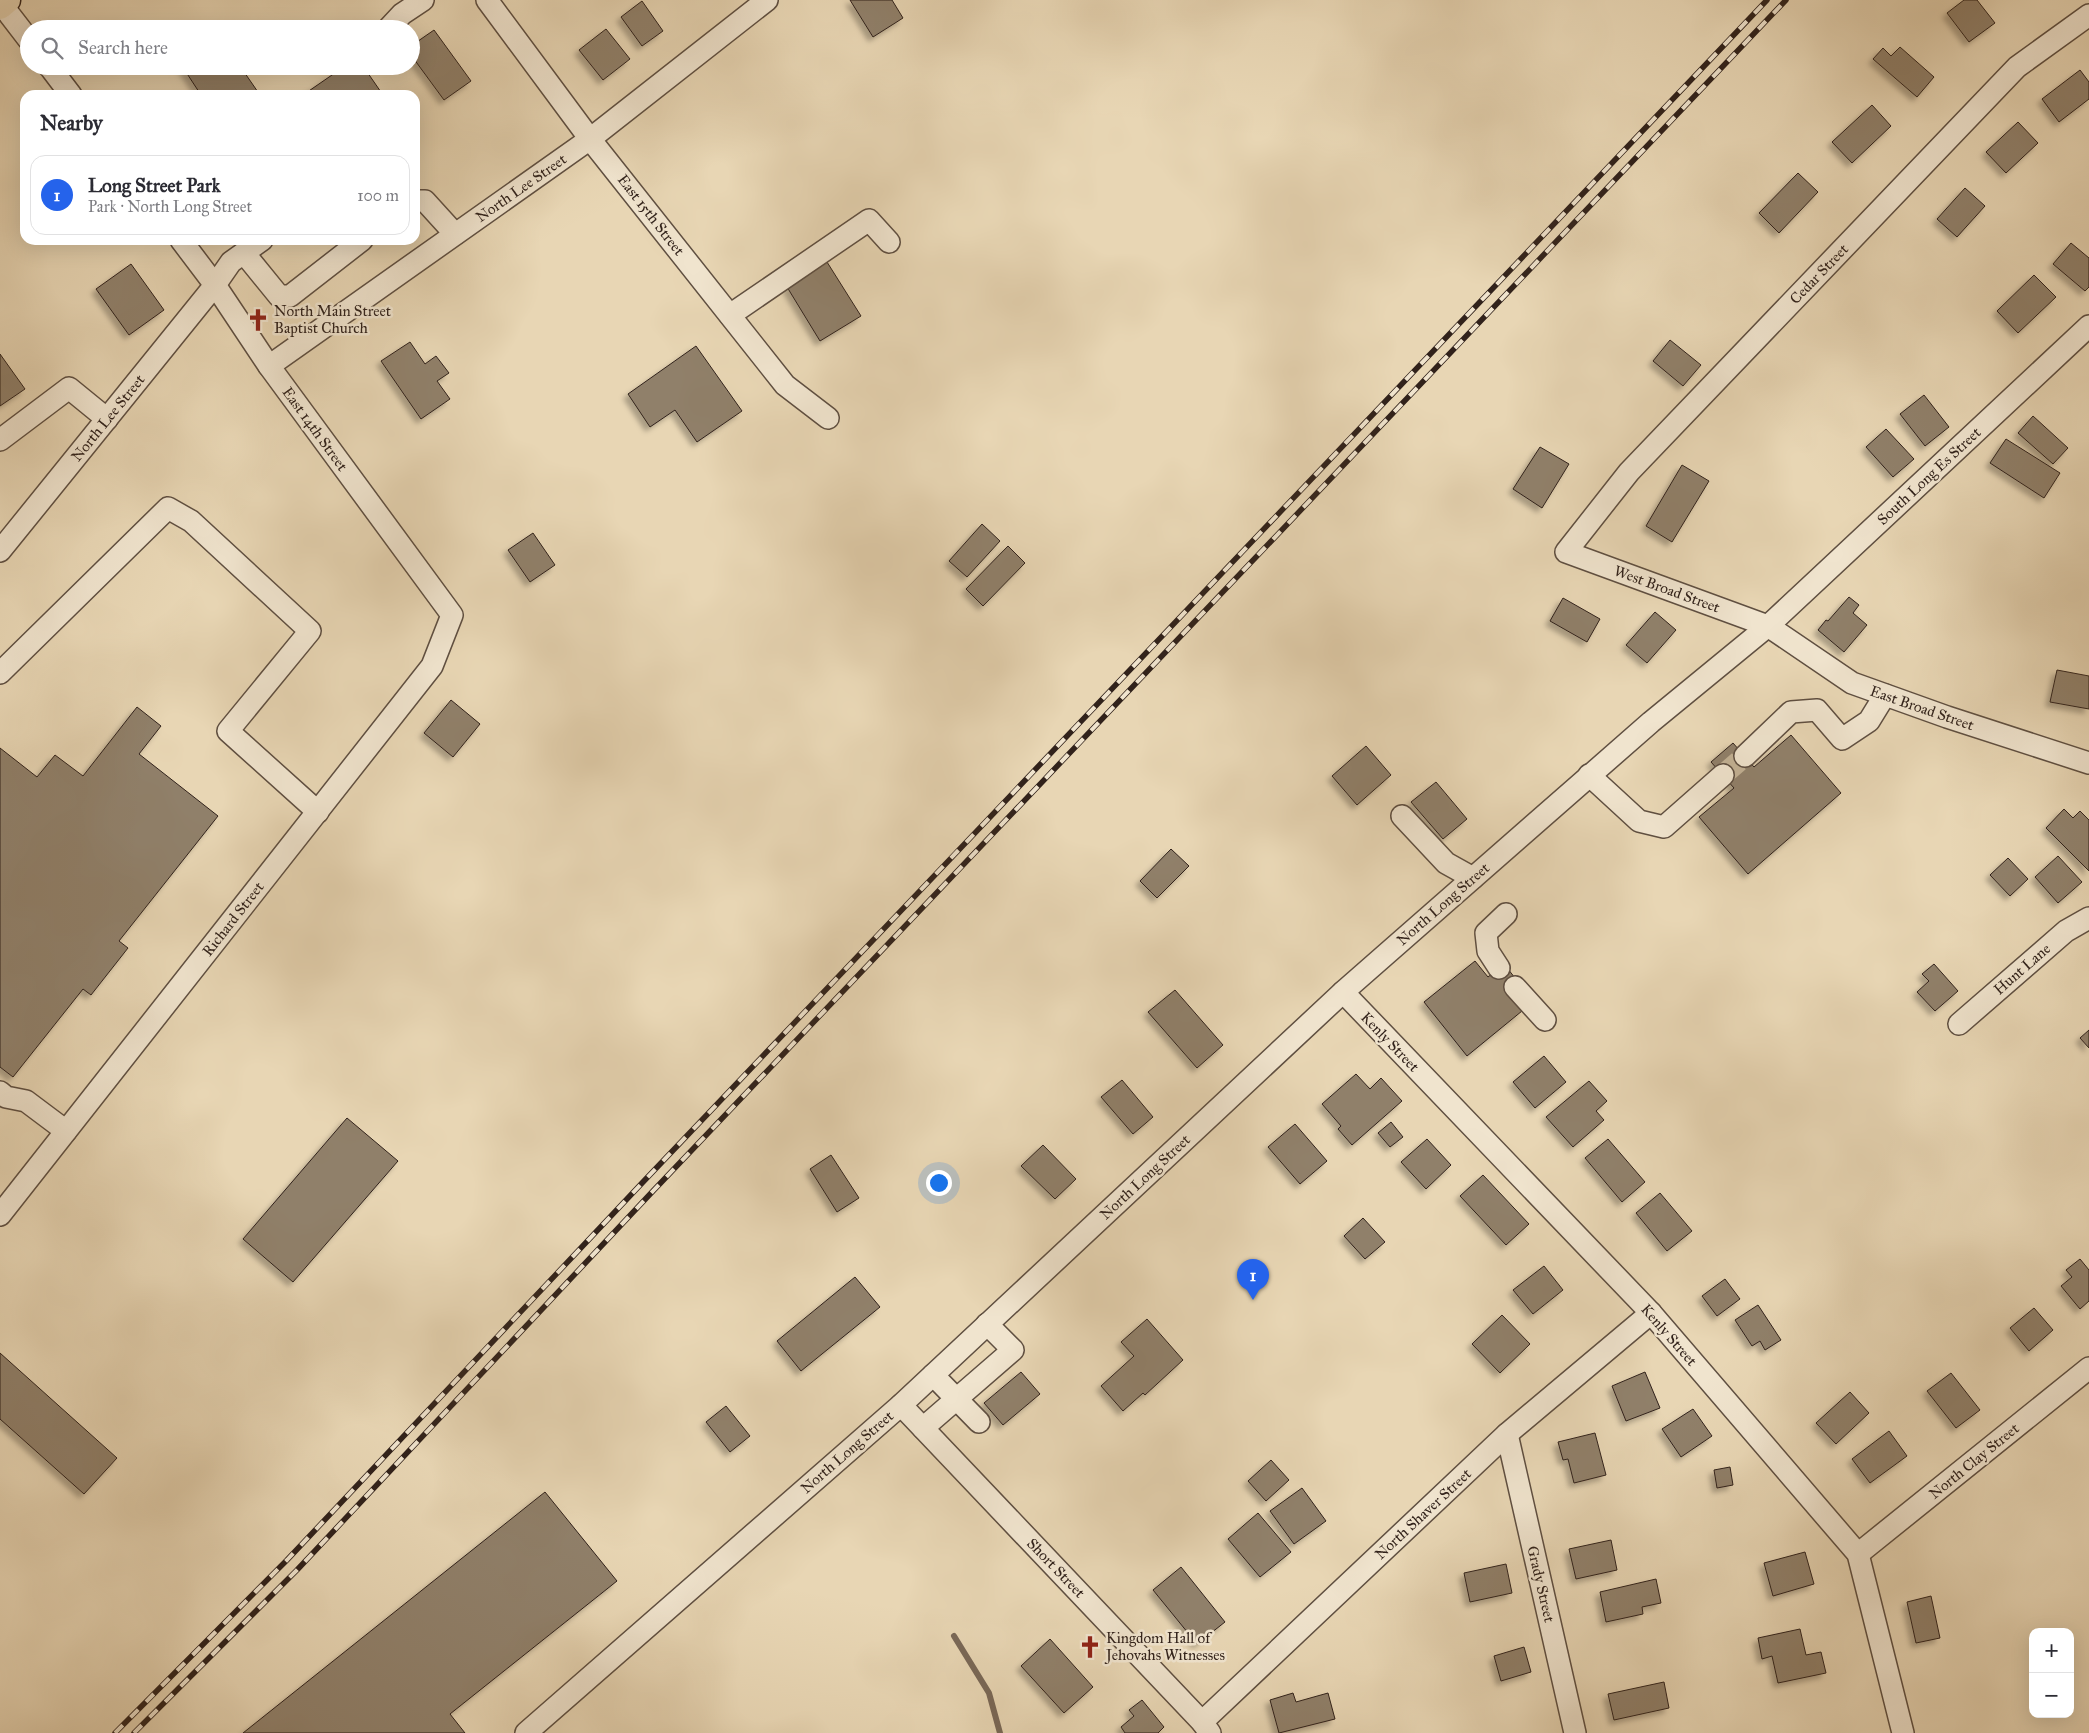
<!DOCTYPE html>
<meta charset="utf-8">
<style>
body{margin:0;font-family:"IM FELL Great Primer",serif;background:#f2f2f3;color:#2b2b33}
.controls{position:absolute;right:15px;bottom:15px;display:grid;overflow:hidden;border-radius:10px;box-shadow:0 5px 20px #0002}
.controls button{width:45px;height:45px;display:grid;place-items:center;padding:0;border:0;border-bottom:1px solid #e1e1e2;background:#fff;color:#2b2b33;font:25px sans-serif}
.you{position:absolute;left:938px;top:1182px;width:18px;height:18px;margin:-12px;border:4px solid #fff;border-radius:50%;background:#1a73e8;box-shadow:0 0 0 8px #1a73e833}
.badge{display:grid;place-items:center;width:32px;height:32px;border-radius:50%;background:#2563eb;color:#fff;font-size:16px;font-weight:700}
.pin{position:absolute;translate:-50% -41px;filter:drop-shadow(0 1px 2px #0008)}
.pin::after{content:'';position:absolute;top:26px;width:18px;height:15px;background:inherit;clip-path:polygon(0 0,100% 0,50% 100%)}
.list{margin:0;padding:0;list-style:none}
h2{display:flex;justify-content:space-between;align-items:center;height:65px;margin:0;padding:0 20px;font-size:21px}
h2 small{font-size:16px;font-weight:400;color:#7c7c81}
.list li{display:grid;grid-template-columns:32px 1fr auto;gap:15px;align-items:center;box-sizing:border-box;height:80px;margin:0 10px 10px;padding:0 10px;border:1px solid #e1e1e2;border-radius:15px}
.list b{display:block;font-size:19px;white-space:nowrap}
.list p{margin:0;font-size:16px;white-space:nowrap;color:#7c7c81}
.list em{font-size:16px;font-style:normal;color:#7c7c81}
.icon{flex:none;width:28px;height:28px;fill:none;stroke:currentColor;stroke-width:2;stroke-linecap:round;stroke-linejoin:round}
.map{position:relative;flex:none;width:2089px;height:1733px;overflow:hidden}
.search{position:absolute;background:#fff;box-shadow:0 5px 20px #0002;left:20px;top:20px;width:400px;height:55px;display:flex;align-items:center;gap:12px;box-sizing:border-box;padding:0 18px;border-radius:28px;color:#7c7c81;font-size:19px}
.panel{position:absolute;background:#fff;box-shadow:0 5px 20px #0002;left:20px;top:90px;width:400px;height:155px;border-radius:15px}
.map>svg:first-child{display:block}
</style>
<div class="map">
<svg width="2089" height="1733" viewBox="0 0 2089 1733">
<defs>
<filter id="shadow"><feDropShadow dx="-4.5" dy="4.5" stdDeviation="2.5" flood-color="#0004"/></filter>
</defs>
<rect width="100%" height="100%" fill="#e8d6b4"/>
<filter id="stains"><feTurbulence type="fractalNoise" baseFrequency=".004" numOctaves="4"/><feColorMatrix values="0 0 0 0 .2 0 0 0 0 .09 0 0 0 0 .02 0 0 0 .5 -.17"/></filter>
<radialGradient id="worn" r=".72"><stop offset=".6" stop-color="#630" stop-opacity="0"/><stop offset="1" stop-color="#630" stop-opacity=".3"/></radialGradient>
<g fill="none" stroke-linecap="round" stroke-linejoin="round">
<polyline stroke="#7a6958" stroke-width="6" points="954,1636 989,1693 1000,1733"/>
</g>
<g fill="#90806b" stroke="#31221b" filter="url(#shadow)">
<polygon points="850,0 892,0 903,18 873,37"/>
<polygon points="1964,0 1977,0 1995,23 1969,42 1947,13"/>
<polygon points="642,1 663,31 642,46 621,17"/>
<polygon points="606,29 630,59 603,80 579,50"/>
<polygon points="434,30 471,81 444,100 411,55 411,46"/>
<polygon points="1900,47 1934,77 1917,97 1873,59 1883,48 1891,56"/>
<polygon points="182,66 240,66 260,95 201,95"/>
<polygon points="345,66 363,66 383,95 303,95"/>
<polygon points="2080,70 2089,82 2089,99 2059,122 2042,99"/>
<polygon points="1872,105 1891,126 1852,163 1832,142"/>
<polygon points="2018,122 2038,143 2006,173 1986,152"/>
<polygon points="1798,173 1818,192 1779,233 1759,213"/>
<polygon points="1965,188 1985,206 1957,237 1937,219"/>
<polygon points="2071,243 2089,258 2089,287 2085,291 2053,264"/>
<polygon points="827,262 861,316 820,341 787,287"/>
<polygon points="131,264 164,310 129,335 96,289"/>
<polygon points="2034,275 2056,297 2018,333 1997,311"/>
<polygon points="1670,340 1701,365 1683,386 1653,361"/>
<polygon points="410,342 425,364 436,356 449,373 437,381 450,399 421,419 381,361"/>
<polygon points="696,346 742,411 697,442 675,410 650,427 628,394"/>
<polygon points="0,354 25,389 0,406"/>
<polygon points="1924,395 1949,427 1925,446 1900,414"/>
<polygon points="2033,416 2068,448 2053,464 2018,433"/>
<polygon points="1886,429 1914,459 1893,477 1866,447"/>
<polygon points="2006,439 2060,473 2044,498 1990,463"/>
<polygon points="1540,447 1569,464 1542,508 1513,489"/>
<polygon points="1682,465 1709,481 1672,542 1646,526"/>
<polygon points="982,524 1000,541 967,577 949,561"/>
<polygon points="533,533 555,565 530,582 508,550"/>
<polygon points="1008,546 1025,563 983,606 966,589"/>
<polygon points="1849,597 1859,605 1853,613 1867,625 1844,652 1818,630 1826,620 1828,621"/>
<polygon points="1563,598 1600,619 1587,642 1550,621"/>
<polygon points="1655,612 1676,630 1647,663 1626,645"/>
<polygon points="2057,670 2089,676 2089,709 2050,702"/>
<polygon points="451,700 480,724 453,757 424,733"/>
<polygon points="137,707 161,726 139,754 218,816 119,941 128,948 91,995 83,989 13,1077 0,1067 0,748 37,777 55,755 83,776"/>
<polygon points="1791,735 1841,793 1748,874 1699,817 1734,788 1711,762 1733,743 1754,767"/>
<polygon points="1366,746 1391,775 1357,805 1332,776"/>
<polygon points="1436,782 1467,819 1443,839 1411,802"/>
<polygon points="2064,809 2073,818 2080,811 2089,820 2089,871 2046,828"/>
<polygon points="1171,849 1189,866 1157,898 1140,881"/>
<polygon points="2058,856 2082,882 2058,903 2035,877"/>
<polygon points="2008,858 2028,879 2010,896 1990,875"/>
<polygon points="1475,961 1488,977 1504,964 1519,983 1507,993 1522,1011 1467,1056 1424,1002"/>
<polygon points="1934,964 1958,991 1935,1011 1917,992 1929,981 1922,974"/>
<polygon points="1175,990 1223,1045 1197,1068 1148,1012"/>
<polygon points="2089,1030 2089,1048 2080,1038"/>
<polygon points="1544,1056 1566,1082 1535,1108 1513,1082"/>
<polygon points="1356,1074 1370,1089 1381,1078 1402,1101 1352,1145 1338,1129 1341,1126 1322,1104"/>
<polygon points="1122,1080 1153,1117 1133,1134 1101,1097"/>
<polygon points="1589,1081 1607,1101 1596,1111 1604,1120 1573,1147 1546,1117"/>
<polygon points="347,1118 398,1161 293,1282 243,1239"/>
<polygon points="1391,1122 1403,1137 1390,1147 1378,1133"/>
<polygon points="1295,1124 1327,1161 1300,1184 1268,1147"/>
<polygon points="1427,1139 1451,1165 1426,1189 1401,1162"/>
<polygon points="1608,1139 1645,1182 1622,1202 1585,1158"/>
<polygon points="1043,1145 1076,1179 1055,1199 1021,1166"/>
<polygon points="831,1155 859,1198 837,1212 810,1169"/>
<polygon points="1483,1175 1529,1224 1506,1245 1460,1196"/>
<polygon points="1660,1193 1692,1231 1667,1251 1636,1213"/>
<polygon points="1363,1218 1385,1242 1365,1259 1344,1236"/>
<polygon points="2080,1259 2089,1270 2089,1301 2080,1309 2061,1286 2072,1277 2066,1270"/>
<polygon points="1544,1266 1563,1290 1533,1314 1513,1290"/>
<polygon points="855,1277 880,1307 801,1371 777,1341"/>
<polygon points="1725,1279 1740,1299 1717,1316 1702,1296"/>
<polygon points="1758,1305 1781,1340 1765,1350 1760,1341 1752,1346 1735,1320"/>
<polygon points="2034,1308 2053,1330 2029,1351 2010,1328"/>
<polygon points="1502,1315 1530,1344 1500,1373 1472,1344"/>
<polygon points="1147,1319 1183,1360 1145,1395 1143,1393 1123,1411 1101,1386 1134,1356 1121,1342"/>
<polygon points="0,1353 117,1458 84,1494 0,1419"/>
<polygon points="1021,1372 1040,1394 1003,1425 984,1403"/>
<polygon points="1645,1372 1660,1408 1626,1421 1612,1386"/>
<polygon points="1951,1373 1980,1410 1956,1428 1927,1391"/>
<polygon points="1850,1392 1869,1413 1836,1444 1816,1423"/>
<polygon points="726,1406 750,1436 730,1452 706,1422"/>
<polygon points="1693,1409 1712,1436 1681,1457 1662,1429"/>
<polygon points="1889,1431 1907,1456 1870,1483 1852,1459"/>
<polygon points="1595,1433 1606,1475 1574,1483 1568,1459 1563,1460 1558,1442"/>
<polygon points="1271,1460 1289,1480 1266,1501 1248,1481"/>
<polygon points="1730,1467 1733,1485 1717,1488 1714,1470"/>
<polygon points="1302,1488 1326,1521 1294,1544 1270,1511"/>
<polygon points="545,1492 617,1581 450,1714 465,1733 243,1733"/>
<polygon points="1258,1513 1291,1552 1260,1577 1228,1539"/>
<polygon points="1611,1540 1617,1570 1576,1579 1569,1549"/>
<polygon points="1805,1552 1814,1584 1773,1596 1764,1563"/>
<polygon points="1506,1564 1512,1593 1470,1602 1464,1573"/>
<polygon points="1181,1567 1225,1622 1197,1644 1153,1590"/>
<polygon points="1656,1579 1661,1603 1642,1607 1643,1614 1606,1622 1600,1592"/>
<polygon points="1931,1596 1940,1638 1916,1643 1907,1602"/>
<polygon points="1800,1629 1806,1655 1821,1652 1826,1673 1778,1683 1772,1656 1762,1659 1758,1638"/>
<polygon points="1050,1639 1093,1687 1064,1713 1021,1666"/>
<polygon points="1524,1647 1531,1672 1501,1681 1494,1656"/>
<polygon points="1664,1682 1669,1708 1614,1720 1608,1694"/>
<polygon points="1293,1693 1296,1702 1328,1693 1335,1719 1279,1733 1270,1700"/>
<polygon points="1142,1700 1164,1727 1158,1733 1125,1733 1121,1727 1134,1716 1129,1710"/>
</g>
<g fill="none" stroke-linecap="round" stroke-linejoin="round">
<polyline stroke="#c3b295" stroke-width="21" stroke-dasharray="21 11" stroke-linecap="butt" points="1723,775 1745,756"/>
<defs>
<g id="minor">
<polyline points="487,0 590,139 785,385 828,418"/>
<polyline points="2,5 29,40"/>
<polyline points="2089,15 2017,67 1629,472 1566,552 1768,626 1852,683 1947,717 2089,763"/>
<polyline points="388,29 402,14 423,0"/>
<polyline points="49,66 71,95"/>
<polyline points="415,201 425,201 455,234"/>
<polyline points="244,253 279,296 290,296 362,240"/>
<polyline points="730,315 869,220 889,242"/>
<polyline points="269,366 590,139 767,0"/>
<polyline points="0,440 69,388 107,419"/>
<polyline points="0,551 215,285 231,262 262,240"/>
<polyline points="0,673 168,508 191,521 310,631 228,731 318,812"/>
<polyline points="1745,756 1791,712 1817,710 1842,739 1869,721 1885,695"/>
<polyline points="1589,775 1639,821 1664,827 1723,775"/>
<polyline points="1402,816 1446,863 1473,878"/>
<polyline points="1499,968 1488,951 1486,933 1506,914"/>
<polyline points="1515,987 1545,1020"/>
<polyline points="1343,992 1651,1313 1858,1554 1903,1733"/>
<polyline points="1959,1024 2066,931 2089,918"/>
<polyline points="0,1092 6,1097 26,1101 66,1131"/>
<polyline points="0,1215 432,666 452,615 269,366 215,285 181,240"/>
<polyline points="933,1375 979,1422"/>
<polyline points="901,1405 1202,1722 1210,1733"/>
<polyline points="923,1428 1013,1350 987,1324"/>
<polyline points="1507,1434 1575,1733"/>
<polyline points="1858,1554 2089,1368"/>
<polyline points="1202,1722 1507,1434 1651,1313"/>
<polyline points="526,1733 901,1405 1343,992 1651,722 1768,626 2089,326"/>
</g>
<polyline id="major" points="0,6 7,0"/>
</defs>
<use href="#minor" stroke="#5f4f41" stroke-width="24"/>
<use href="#major" stroke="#31221b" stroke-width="29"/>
<use href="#minor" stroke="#f0e4ce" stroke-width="21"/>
<use href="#major" stroke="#e8d6b4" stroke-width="26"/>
<defs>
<g id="rail">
<polyline points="115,1733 287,1560 643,1182 1767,0"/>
<polyline points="134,1733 297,1570 653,1191 1786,0"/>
</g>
</defs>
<use href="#rail" stroke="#31221b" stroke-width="5.5"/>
<use href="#rail" stroke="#f0e4ce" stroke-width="4" stroke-dasharray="11" stroke-linecap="butt"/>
</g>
<defs>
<symbol id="church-bare" viewBox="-9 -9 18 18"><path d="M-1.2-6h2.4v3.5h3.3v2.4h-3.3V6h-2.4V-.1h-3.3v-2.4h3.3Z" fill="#8f2418" stroke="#f0e4ce" stroke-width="2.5" paint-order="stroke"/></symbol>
</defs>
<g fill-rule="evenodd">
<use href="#church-bare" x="242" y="304" width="32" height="32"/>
<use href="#church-bare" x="1074" y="1631" width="32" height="32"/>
</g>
<g text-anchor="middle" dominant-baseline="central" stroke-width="5" stroke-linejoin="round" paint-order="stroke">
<g font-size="15" fill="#31221b" stroke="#f0e4ce">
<text transform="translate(521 188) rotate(-35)">North Lee Street</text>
<text transform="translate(651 215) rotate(52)">East 15th Street</text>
<text transform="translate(1819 274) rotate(-46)">Cedar Street</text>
<text transform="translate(108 418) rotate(-51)">North Lee Street</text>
<text transform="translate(315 429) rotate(54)">East 14th Street</text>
<text transform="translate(1929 476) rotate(-43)">South Long Es Street</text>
<text transform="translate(1667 589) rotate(20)">West Broad Street</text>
<text transform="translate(1922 708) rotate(19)">East Broad Street</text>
<text transform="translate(1443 904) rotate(-41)">North Long Street</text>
<text transform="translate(233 919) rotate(-52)">Richard Street</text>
<text transform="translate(2022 969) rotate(-41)">Hunt Lane</text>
<text transform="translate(1390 1042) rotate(46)">Kenly Street</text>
<text transform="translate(1145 1177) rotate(-43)">North Long Street</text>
<text transform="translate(1669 1335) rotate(49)">Kenly Street</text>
<text transform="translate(847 1452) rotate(-41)">North Long Street</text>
<text transform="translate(1974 1461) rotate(-39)">North Clay Street</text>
<text transform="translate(1423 1514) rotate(-43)">North Shaver Street</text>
<text transform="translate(1056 1568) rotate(46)">Short Street</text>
<text transform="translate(1541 1584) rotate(77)">Grady Street</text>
</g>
<g font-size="15" fill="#31221b" stroke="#f0e4ce" text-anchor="start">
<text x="274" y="311">North Main Street<tspan x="274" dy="17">Baptist Church</tspan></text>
<text x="1106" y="1638">Kingdom Hall of<tspan x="1106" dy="17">Jehovahs Witnesses</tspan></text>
</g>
</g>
<rect width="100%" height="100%" filter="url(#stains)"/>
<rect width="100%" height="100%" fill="url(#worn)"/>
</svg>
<div class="controls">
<button>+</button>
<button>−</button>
</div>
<div class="you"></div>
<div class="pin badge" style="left:1253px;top:1300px">1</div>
<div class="search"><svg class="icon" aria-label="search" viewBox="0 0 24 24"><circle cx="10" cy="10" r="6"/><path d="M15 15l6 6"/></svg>Search here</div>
<section class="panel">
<h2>Nearby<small></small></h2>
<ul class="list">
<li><span class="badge">1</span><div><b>Long Street Park</b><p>Park · North Long Street</p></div><em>100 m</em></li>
</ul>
</section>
</div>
